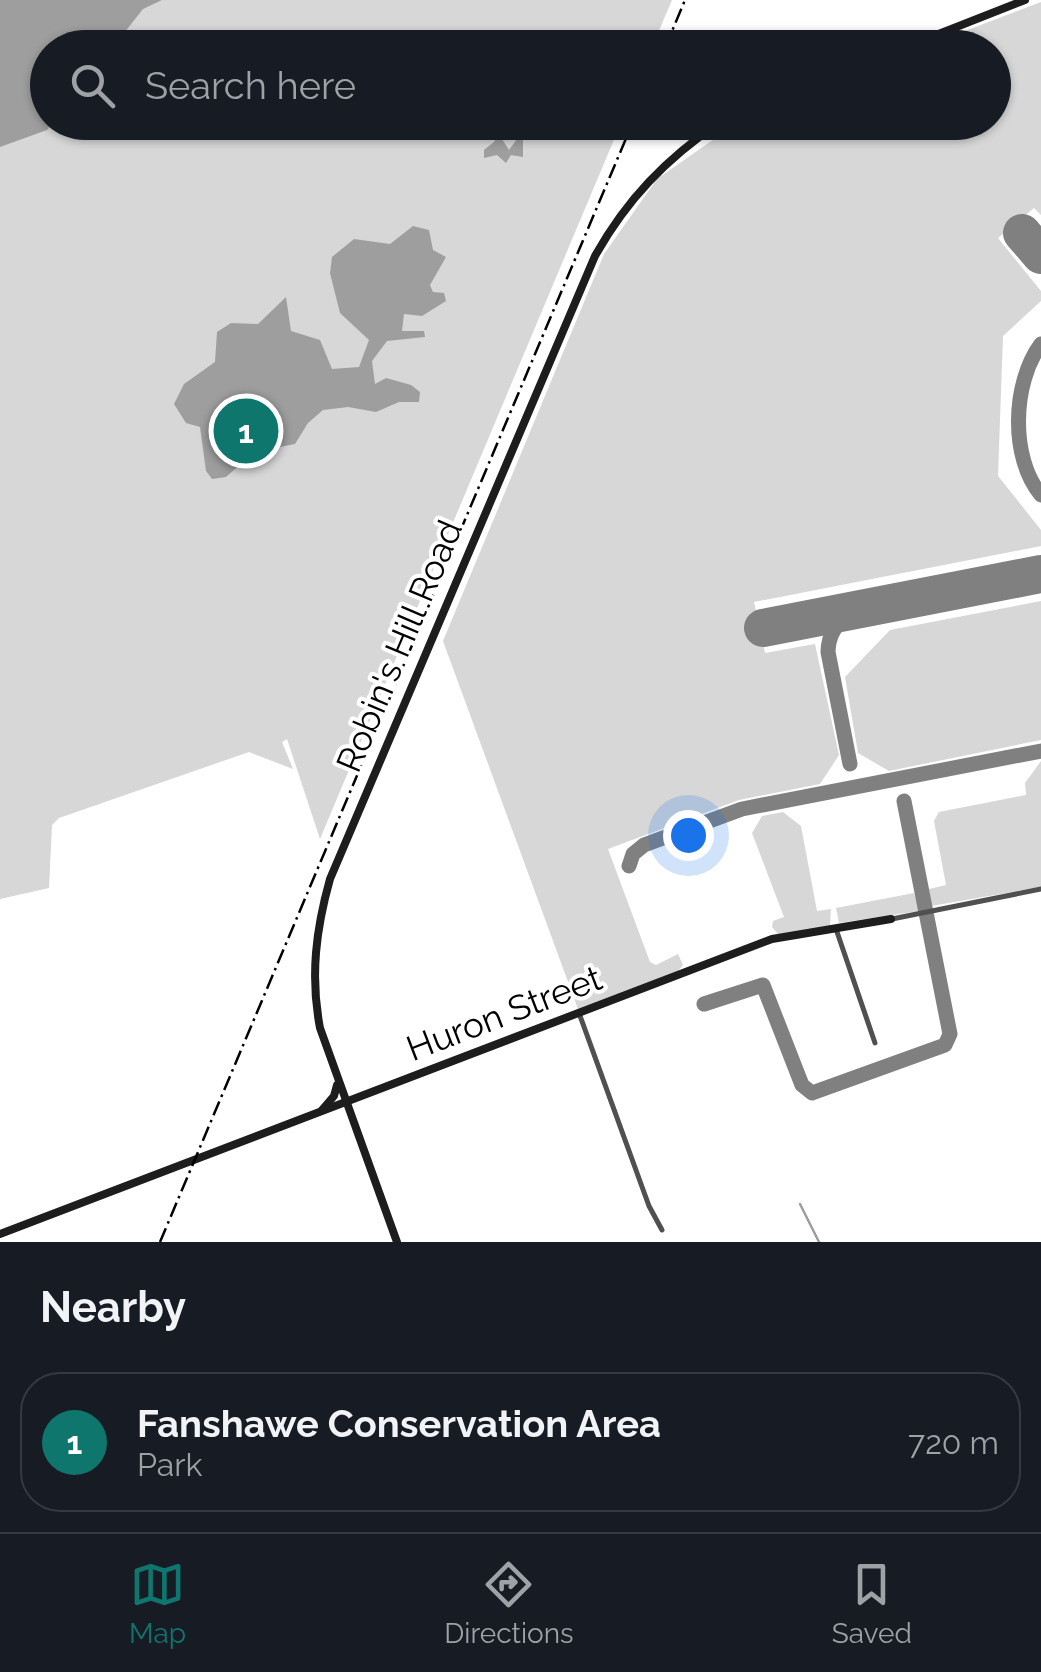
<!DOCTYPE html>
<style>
body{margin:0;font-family:Raleway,sans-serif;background:#20242c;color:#f1f3f6}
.you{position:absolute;left:688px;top:835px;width:35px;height:35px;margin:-25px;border:8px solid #fff;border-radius:50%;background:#1a73e8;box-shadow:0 0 0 15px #1a73e833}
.badge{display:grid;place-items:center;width:65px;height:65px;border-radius:50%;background:#0f766e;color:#fff;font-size:32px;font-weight:700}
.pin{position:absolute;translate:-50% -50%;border:5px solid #fff;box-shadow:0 2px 10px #0006}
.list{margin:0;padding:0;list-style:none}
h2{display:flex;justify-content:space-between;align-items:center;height:130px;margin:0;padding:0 40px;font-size:42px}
h2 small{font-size:32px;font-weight:400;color:#9ea1a6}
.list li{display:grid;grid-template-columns:65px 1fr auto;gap:30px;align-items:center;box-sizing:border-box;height:140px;margin:0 20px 20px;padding:0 20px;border:2px solid #363941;border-radius:40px}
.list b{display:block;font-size:38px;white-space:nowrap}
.list p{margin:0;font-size:32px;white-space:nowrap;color:#9ea1a6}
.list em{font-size:32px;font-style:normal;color:#9ea1a6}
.icon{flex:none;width:55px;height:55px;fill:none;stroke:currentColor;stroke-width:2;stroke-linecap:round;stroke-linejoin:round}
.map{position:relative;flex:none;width:1041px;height:1242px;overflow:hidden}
.search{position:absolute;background:#171b24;box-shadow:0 2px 8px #0004;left:30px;right:30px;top:30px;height:110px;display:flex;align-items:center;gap:25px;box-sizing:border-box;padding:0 35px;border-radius:55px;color:#9ea1a6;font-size:38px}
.sheet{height:290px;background:#171b24}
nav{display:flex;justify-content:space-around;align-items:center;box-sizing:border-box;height:140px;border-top:2px solid #363941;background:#171b24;font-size:28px;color:#9ea1a6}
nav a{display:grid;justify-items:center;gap:5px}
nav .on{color:#0f766e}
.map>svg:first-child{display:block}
</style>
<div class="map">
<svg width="1041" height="1242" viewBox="0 0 1041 1242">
<rect width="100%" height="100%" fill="#fff"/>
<g fill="#d7d7d7">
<polygon points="0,0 672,0 652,47 48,48 48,122 621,123 320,839 287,739 282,742 293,769 249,752 59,818 52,825 49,888 0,899"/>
<polygon points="1041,2 1041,215 1034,208 998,238 1041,291 1041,301 1003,336 998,476 1041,530 1041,546 754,602 765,653 815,644 839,755 820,784 739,800 608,849 650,962 656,965 678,954 683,965 678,971 578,1009 443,641 604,254 657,179 737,123 994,122 994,48 923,47"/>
<polygon points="1041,601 1041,740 889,771 858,753 845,677 890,630"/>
<polygon points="1041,761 1041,887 931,906 929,889 946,885 934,821 939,812 1026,795 1025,783"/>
<polygon points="783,812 801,826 817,911 831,909 830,927 778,934 772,927 773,921 784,917 752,833 762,816"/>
<polygon points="914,893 919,911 839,923 836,908"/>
</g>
<g fill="#9e9e9e">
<polygon points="0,0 162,0 143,9 113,47 48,48 48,122 53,123 47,130 0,147"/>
<polygon points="495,128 503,130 502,139 509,150 517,139 523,140 523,157 511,155 506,163 497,155 484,158 484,150 495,141"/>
<polygon points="413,226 429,230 433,250 446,257 430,285 433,292 444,293 446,301 422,316 404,314 402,331 424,331 425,337 387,341 372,361 375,384 386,378 411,385 420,392 419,402 399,402 376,412 348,407 323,410 308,423 295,444 254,452 226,477 212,479 206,471 200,427 186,423 174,404 184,384 215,362 217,332 231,323 258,324 286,297 291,331 320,340 332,369 359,367 369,340 340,313 330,273 332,257 354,239 390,244"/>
</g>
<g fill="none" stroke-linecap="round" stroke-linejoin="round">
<polyline stroke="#9e9e9e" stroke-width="2.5" points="800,1204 819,1242"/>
<g stroke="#808080" stroke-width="15">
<path d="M1041,344C1012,383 1010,458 1041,495"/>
<path d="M850,764L828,652C829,608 874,608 907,602"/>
<polyline points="629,866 633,854 644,845 742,809 1041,751"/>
<polyline points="704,1004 763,985 802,1085 812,1093 945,1045 950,1034 904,801"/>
</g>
<g stroke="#808080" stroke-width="38">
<polyline points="1022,233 1041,255"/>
<polyline points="763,628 1041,574"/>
</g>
<g stroke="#505050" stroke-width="5">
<polyline points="892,919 1041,889"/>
<polyline points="836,929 875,1043"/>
<polyline points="579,1013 649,1206 662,1230"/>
</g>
<g stroke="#1d1d1d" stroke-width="8">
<polyline points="903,48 1025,0"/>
<polyline points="322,1110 334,1096 337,1085"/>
<polyline points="0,1234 772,939 891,919"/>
<path d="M397,1242L320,1028C310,976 316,929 330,879L595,256C627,199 666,159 720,122"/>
</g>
<g stroke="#000" stroke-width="2.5" stroke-dasharray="15 5 2.5 5" stroke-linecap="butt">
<polyline points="665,48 685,0"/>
<polyline points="160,1242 633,122"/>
</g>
</g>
<g text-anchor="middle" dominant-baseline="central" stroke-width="8" stroke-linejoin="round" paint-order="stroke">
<g font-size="35" fill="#000" stroke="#fff">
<text transform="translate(399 646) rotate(-67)">Robin's Hill Road</text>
<text transform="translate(504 1013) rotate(-21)">Huron Street</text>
</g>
</g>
</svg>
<div class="you"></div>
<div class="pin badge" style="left:246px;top:431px">1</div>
<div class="search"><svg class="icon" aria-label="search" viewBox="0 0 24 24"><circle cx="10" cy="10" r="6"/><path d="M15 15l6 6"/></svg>Search here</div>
</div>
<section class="sheet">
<h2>Nearby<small></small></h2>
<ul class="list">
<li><span class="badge">1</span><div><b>Fanshawe Conservation Area</b><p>Park</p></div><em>720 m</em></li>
</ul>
</section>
<nav>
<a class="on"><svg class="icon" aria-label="map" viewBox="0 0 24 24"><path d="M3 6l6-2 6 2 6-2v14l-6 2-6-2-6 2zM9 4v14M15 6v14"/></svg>Map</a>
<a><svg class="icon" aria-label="directions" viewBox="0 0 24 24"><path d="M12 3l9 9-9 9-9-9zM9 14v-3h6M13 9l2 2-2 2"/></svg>Directions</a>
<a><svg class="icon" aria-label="saved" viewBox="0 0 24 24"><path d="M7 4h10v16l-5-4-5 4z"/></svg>Saved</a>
</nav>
